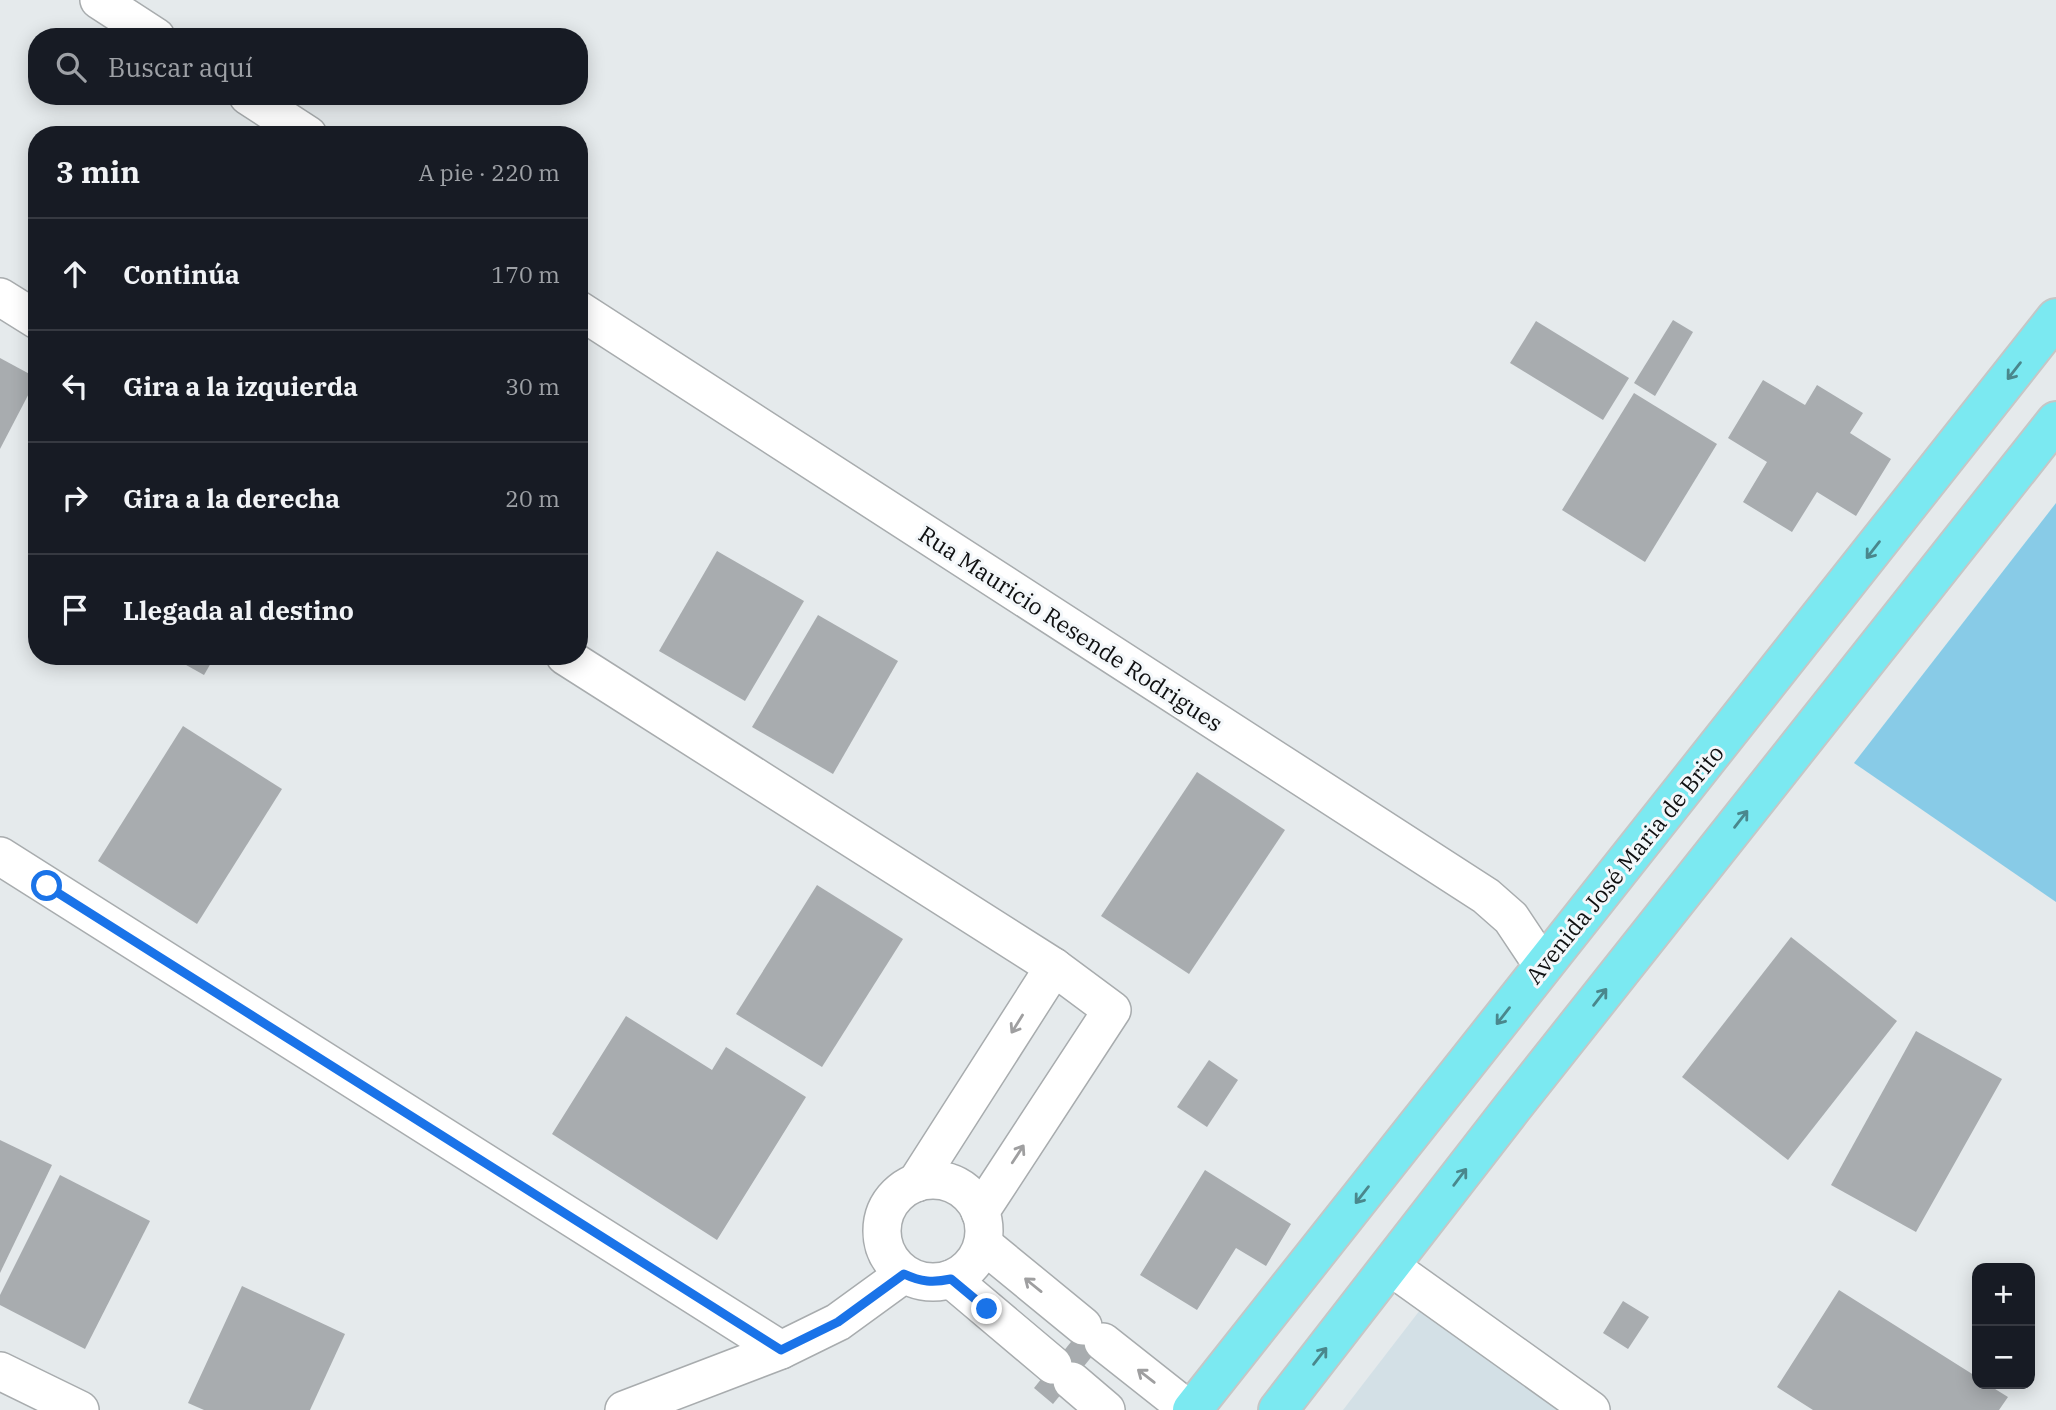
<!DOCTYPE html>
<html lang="es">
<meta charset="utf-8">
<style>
body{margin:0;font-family:"IBM Plex Serif",serif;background:#242831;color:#f1f3f6}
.controls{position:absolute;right:21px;bottom:21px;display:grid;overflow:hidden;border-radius:14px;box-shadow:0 4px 18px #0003}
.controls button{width:63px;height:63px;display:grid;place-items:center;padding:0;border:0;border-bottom:2px solid #363941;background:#171b24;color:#f1f3f6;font:35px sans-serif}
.stop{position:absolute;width:21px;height:21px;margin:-16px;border:5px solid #1a73e8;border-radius:50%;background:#fff}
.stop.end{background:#1a73e8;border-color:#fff;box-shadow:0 2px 7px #0008}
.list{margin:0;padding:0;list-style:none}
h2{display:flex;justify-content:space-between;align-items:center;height:91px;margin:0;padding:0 28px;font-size:30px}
h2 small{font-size:23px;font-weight:400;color:#9ea1a6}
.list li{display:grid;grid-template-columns:46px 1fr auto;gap:21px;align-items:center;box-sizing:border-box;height:112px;padding:0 28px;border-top:2px solid #363941}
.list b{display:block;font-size:26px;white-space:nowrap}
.list em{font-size:23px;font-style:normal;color:#9ea1a6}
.icon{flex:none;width:38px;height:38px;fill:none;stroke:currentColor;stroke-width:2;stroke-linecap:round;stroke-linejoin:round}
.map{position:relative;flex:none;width:2056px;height:1410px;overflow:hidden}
.search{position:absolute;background:#171b24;box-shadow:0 4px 18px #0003;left:28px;top:28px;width:560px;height:77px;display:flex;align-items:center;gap:18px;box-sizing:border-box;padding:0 24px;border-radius:28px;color:#9ea1a6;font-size:26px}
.panel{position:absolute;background:#171b24;box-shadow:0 4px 18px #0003;left:28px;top:126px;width:560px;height:539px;border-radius:28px}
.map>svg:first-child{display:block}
</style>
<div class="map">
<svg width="2056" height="1410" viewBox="0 0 2056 1410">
<rect width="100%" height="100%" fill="#e5eaec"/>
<polygon fill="#d3e0e6" points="1427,1301 1580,1410 1343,1410"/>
<polygon fill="#88cbe7" points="2056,503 2056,902 1854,763"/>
<g fill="#a8acaf">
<polygon points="1673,320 1693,332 1655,396 1634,383"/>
<polygon points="1536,321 1629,378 1603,420 1510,363"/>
<polygon points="0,358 37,378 0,449"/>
<polygon points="1763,380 1805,405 1817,385 1863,413 1850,433 1891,459 1856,516 1817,492 1792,532 1743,502 1767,462 1728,438"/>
<polygon points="1634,393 1717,444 1645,562 1562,510"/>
<polygon points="717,551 804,601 745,701 659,651"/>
<polygon points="818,615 898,661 833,774 752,727"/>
<polygon points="170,656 215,656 204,675"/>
<polygon points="183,726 282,789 197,924 98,861"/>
<polygon points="1197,772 1285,830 1189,974 1101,916"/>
<polygon points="817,885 903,939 822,1067 736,1014"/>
<polygon points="1791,937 1897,1021 1788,1160 1682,1077"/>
<polygon points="626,1016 712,1070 726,1047 806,1097 717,1240 552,1134"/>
<polygon points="1916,1031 2002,1079 1916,1232 1831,1185"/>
<polygon points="1209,1060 1238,1080 1207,1127 1177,1107"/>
<polygon points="0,1140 52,1165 0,1273"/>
<polygon points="1205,1170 1291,1224 1266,1266 1236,1248 1197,1310 1140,1275"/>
<polygon points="60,1175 150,1221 85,1349 0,1305 0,1295"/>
<polygon points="242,1286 345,1334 310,1410 204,1410 188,1403"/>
<polygon points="1839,1290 1977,1377 1977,1384 1987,1384 2008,1397 1999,1410 1813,1410 1777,1387"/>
<polygon points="1623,1301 1649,1317 1628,1349 1603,1333"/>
<polygon points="1091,1317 1111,1333 1053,1404 1034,1388"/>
</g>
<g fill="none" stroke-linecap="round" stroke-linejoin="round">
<defs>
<g id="minor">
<polyline points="99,0 156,37"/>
<polyline points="248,96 308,135"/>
<polyline points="0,297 37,320"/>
<polyline points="579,310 1486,896 1511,918 1543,966"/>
<polyline points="565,656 1054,967 1112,1010 980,1212"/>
<polyline points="0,856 781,1350"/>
<circle cx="933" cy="1231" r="51"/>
<polyline points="916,1183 1054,967"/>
<polyline points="983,1244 1083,1326"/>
<polyline points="1391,1267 1591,1410"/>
<polyline points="951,1279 1053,1365"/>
<polyline points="1103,1342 1189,1410"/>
<polyline points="0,1371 80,1410"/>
<polyline points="1072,1381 1106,1410"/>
<polyline points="624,1410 781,1350 838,1322 904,1274"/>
</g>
<g id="major">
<polyline points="1192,1410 2056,318"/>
<polyline points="1278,1410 1512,1108 2056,421"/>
</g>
</defs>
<use href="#minor" stroke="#a8acae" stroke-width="40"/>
<use href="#major" stroke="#c5c6c6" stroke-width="42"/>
<use href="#minor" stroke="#fff" stroke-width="37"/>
<use href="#major" stroke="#7be9f1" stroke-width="38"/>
</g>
<defs><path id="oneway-shaft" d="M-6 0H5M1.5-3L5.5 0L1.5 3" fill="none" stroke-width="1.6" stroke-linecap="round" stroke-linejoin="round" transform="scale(1.75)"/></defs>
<g stroke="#4a878c">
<use href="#oneway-shaft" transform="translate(2014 371) rotate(128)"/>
<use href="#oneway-shaft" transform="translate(1873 550) rotate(128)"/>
<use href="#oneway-shaft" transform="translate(1741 819) rotate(-52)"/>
<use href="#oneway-shaft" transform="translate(1600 997) rotate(-52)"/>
<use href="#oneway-shaft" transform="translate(1503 1016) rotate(128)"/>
<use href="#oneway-shaft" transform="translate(1460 1177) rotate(-53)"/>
<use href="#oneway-shaft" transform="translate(1362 1195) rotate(128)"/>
<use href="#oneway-shaft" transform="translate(1320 1356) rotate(-52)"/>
</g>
<g stroke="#9f9fa0">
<use href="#oneway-shaft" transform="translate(1017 1024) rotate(122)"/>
<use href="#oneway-shaft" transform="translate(1018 1154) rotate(-57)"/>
<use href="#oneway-shaft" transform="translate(1033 1285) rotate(-141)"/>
<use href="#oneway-shaft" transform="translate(1146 1376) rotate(-142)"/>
</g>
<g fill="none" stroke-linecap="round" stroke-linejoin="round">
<path stroke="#1a73e8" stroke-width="9" d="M47,886L781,1350L838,1322L904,1274C921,1282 933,1283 951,1279L987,1309"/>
</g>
<g text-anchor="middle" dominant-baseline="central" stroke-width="6" stroke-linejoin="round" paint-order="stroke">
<g font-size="23" fill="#0f1011" stroke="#f3f7fa">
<text transform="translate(1071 628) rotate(33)">Rua Mauricio Resende Rodrigues</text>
<text transform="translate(1624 864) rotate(-51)">Avenida José Maria de Brito</text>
</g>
</g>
</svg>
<div class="controls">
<button>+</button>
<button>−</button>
</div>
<div class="stop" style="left:47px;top:886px"></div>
<div class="stop end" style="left:987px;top:1309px"></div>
<div class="search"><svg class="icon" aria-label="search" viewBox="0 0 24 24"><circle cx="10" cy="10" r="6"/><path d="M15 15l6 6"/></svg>Buscar aquí</div>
<section class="panel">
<h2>3 min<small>A pie · 220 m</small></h2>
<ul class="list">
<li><svg class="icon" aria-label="ahead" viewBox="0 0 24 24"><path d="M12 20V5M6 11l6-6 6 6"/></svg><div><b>Continúa</b></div><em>170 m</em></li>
<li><svg class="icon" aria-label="left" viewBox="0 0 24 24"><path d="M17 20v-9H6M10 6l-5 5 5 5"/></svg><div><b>Gira a la izquierda</b></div><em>30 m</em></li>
<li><svg class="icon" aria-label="right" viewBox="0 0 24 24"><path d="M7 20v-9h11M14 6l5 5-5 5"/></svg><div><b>Gira a la derecha</b></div><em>20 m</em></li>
<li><svg class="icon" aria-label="arrive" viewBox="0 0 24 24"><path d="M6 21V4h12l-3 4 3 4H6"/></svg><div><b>Llegada al destino</b></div></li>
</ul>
</section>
</div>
